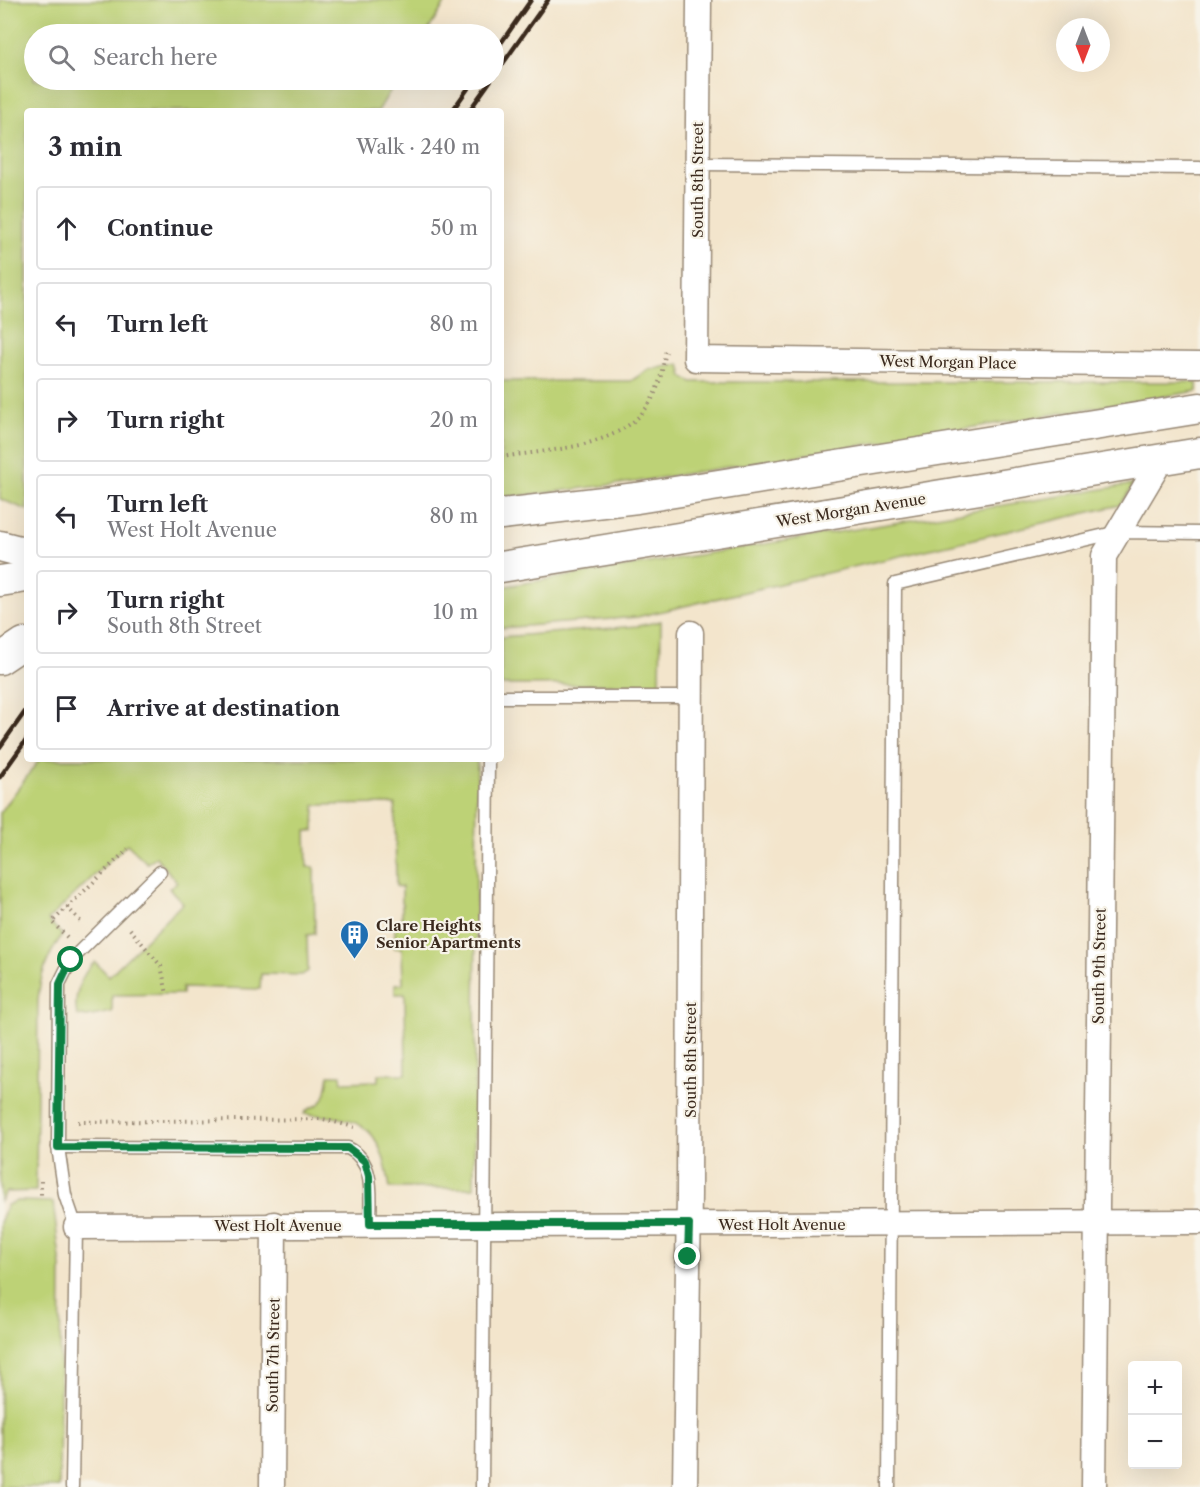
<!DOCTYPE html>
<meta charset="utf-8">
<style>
body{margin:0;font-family:"Libre Caslon Text",serif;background:#f7f7f7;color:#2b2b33}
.controls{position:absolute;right:18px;bottom:18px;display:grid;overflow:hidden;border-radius:6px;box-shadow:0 6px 24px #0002}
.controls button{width:54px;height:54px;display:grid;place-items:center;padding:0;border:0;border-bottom:2px solid #e1e1e2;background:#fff;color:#2b2b33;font:30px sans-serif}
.compass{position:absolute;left:1056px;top:18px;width:54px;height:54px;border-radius:50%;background:#fff;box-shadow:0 6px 24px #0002;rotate:180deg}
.stop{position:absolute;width:18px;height:18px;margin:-14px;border:4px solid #0b8043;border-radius:50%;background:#fff}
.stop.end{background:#0b8043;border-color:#fff;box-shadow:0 2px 6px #0008}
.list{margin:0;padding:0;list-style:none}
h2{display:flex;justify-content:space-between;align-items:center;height:78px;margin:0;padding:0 24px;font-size:26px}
h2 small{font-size:20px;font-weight:400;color:#7c7c81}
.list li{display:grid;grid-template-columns:39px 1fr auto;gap:18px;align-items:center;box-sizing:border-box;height:84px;margin:0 12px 12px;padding:0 12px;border:2px solid #e1e1e2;border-radius:6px}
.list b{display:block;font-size:22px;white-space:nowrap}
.list p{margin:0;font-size:20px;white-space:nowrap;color:#7c7c81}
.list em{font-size:20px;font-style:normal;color:#7c7c81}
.icon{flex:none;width:33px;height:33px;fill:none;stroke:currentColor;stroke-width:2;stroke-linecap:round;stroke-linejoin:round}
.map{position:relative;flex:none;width:1200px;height:1487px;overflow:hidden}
.search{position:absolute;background:#fff;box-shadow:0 6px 24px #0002;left:24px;top:24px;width:480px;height:66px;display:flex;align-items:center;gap:15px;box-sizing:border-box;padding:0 21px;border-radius:33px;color:#7c7c81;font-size:22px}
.panel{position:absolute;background:#fff;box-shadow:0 6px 24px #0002;left:24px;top:108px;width:480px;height:654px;border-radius:6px}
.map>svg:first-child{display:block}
</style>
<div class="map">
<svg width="1200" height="1487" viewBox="0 0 1200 1487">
<rect width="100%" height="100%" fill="#f7f3e8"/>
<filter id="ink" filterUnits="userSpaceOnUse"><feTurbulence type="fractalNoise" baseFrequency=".0167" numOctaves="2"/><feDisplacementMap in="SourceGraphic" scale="12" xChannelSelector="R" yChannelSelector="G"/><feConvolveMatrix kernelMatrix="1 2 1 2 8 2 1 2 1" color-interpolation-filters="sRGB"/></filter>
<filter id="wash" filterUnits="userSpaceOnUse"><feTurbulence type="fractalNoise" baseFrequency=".008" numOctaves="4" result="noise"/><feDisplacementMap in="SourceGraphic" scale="24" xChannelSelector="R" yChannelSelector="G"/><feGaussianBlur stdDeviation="1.35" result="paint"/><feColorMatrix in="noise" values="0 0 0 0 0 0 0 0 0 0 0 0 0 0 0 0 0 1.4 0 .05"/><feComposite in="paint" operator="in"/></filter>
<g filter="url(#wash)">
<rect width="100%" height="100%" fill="#f3e5cc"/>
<g fill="#bdd276" stroke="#7c7e4a" stroke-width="1.5">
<polygon points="0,0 447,0 426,34 34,34 34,80 397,80 378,111 27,111 27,510 0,499"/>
<polygon points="680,364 683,377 692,382 1197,382 1197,391 635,482 501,498 501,381 631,381 648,370"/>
<polygon points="1134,484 1120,505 637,617 501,628 501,587"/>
<polygon points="661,621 660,684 501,685 501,637 638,626"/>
<path d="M40,759H477L474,1188H390C380,1125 364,1118 304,1114C308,1107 314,1108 320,1103C327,1097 327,1084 329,1075H341L342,1082L378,1081V1074H406L405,994H395V984H403L402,948H395V923H402V887L396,886L395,804L315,805L314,831H306L307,867H314L315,934L307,935L308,971L302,975L261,974L260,989L182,987V994L112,995V1012L87,1017L77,1015C73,997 81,973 95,962L109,976L183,903L169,888L177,882L156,857L147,863L127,844L48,920L62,935C47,957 40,975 38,1001L36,1191L6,1192L0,1201V813Z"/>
<polygon points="17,1201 53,1202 61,1267 59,1487 0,1487 0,1223 7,1205"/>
</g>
</g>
<g filter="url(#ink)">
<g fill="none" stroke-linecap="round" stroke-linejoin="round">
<defs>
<g id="service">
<polyline points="698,164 1200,168"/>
<polyline points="501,697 691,697"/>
<path d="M58,1147L348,1148C376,1162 370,1197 370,1224"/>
<polyline points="72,1487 76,1227 65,1195 58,1147 59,984 71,960 160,872"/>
<polyline points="482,1487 488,759"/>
<polyline points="889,1487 895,584 1118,532 1200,533"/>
</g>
<g id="minor">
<polyline points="699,0 696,359 1200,365"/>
<polyline points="76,1227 1200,1222"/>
<polyline points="272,1487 274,1224"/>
<polyline points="685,1487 689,1194 691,633"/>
<polyline points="1094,1487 1104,556 1161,460"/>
</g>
<g id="tertiary">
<polyline points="501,514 637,498 1200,408"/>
<polyline points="0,546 27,553"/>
<polyline points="501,567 1200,453"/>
<polyline points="0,581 27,577"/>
<polyline points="0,659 24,643"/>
</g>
</defs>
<use href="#service" stroke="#978875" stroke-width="15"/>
<use href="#minor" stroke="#978875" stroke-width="27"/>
<use href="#tertiary" stroke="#978875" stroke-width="33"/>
<g stroke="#978875" stroke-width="4" stroke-dasharray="1.5 4.5" stroke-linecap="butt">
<path d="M501,457C552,449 629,449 654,395C661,381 663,365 666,350"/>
<polyline points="67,907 83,924"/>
<polyline points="130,929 161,966 167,994"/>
<polyline points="67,937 52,922 128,849"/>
<polyline points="78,1122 323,1119 354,1127"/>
<polyline points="41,1181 41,1195"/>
</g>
<use href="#service" stroke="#fff" stroke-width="12"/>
<use href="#minor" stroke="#fff" stroke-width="24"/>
<use href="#tertiary" stroke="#fff" stroke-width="30"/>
<g stroke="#3b2a1e" stroke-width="4.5">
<polyline points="494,53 531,0"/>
<polyline points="494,76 548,0"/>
<polyline points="452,111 474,80"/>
<polyline points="469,111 491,80"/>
<polyline points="0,747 27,709"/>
<polyline points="0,777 27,739"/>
</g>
</g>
</g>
<g fill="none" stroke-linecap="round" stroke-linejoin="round" filter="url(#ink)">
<polyline stroke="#0b8043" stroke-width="8" points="71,960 60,984 58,1147 348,1148 365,1161 369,1176 370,1224 689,1224 688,1257"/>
</g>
<defs>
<symbol id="building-pin" viewBox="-11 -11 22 30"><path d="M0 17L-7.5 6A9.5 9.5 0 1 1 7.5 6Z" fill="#1f6fb2" stroke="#f7f3e8"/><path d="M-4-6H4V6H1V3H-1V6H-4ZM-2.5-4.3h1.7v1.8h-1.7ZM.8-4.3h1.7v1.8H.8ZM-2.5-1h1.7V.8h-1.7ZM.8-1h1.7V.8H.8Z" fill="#fff"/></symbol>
</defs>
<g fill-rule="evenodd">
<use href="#building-pin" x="338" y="918" width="33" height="45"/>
</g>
<g text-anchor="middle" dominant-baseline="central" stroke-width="4.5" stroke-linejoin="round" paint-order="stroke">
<g font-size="15" fill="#3b2a1e" stroke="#f7f3e8">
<text transform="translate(697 180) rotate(-90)">South 8th Street</text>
<text transform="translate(948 362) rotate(1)">West Morgan Place</text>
<text transform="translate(851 510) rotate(-9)">West Morgan Avenue</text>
<text transform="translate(1099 966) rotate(-89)">South 9th Street</text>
<text transform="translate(690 1060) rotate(-90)">South 8th Street</text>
<text x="782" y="1224">West Holt Avenue</text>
<text x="278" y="1225">West Holt Avenue</text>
<text transform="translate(273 1355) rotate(-89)">South 7th Street</text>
</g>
<g font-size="15" font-weight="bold" fill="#3b2a1e" stroke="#f7f3e8" text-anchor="start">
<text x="376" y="925">Clare Heights<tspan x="376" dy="17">Senior Apartments</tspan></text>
</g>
</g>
</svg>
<div class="controls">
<button>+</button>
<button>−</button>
</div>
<svg class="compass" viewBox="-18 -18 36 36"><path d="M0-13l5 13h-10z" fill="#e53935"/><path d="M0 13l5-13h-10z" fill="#7c7c81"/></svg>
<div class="stop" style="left:71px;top:960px"></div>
<div class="stop end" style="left:688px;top:1257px"></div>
<div class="search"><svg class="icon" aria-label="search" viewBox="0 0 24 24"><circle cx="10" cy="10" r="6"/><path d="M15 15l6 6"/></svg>Search here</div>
<section class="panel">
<h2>3 min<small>Walk · 240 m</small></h2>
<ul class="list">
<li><svg class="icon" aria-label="ahead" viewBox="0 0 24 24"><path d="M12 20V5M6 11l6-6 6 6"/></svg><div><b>Continue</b></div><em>50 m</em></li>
<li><svg class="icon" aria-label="left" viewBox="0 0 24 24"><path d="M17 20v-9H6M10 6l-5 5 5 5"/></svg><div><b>Turn left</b></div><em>80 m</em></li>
<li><svg class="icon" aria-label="right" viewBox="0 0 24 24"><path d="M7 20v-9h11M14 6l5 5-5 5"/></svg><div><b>Turn right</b></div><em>20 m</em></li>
<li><svg class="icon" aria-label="left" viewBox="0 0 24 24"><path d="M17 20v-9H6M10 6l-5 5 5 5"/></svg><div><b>Turn left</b><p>West Holt Avenue</p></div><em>80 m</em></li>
<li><svg class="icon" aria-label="right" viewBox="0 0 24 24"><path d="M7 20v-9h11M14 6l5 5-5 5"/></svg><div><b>Turn right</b><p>South 8th Street</p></div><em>10 m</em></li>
<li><svg class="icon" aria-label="arrive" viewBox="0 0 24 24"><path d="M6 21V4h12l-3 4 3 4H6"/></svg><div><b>Arrive at destination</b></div></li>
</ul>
</section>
</div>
